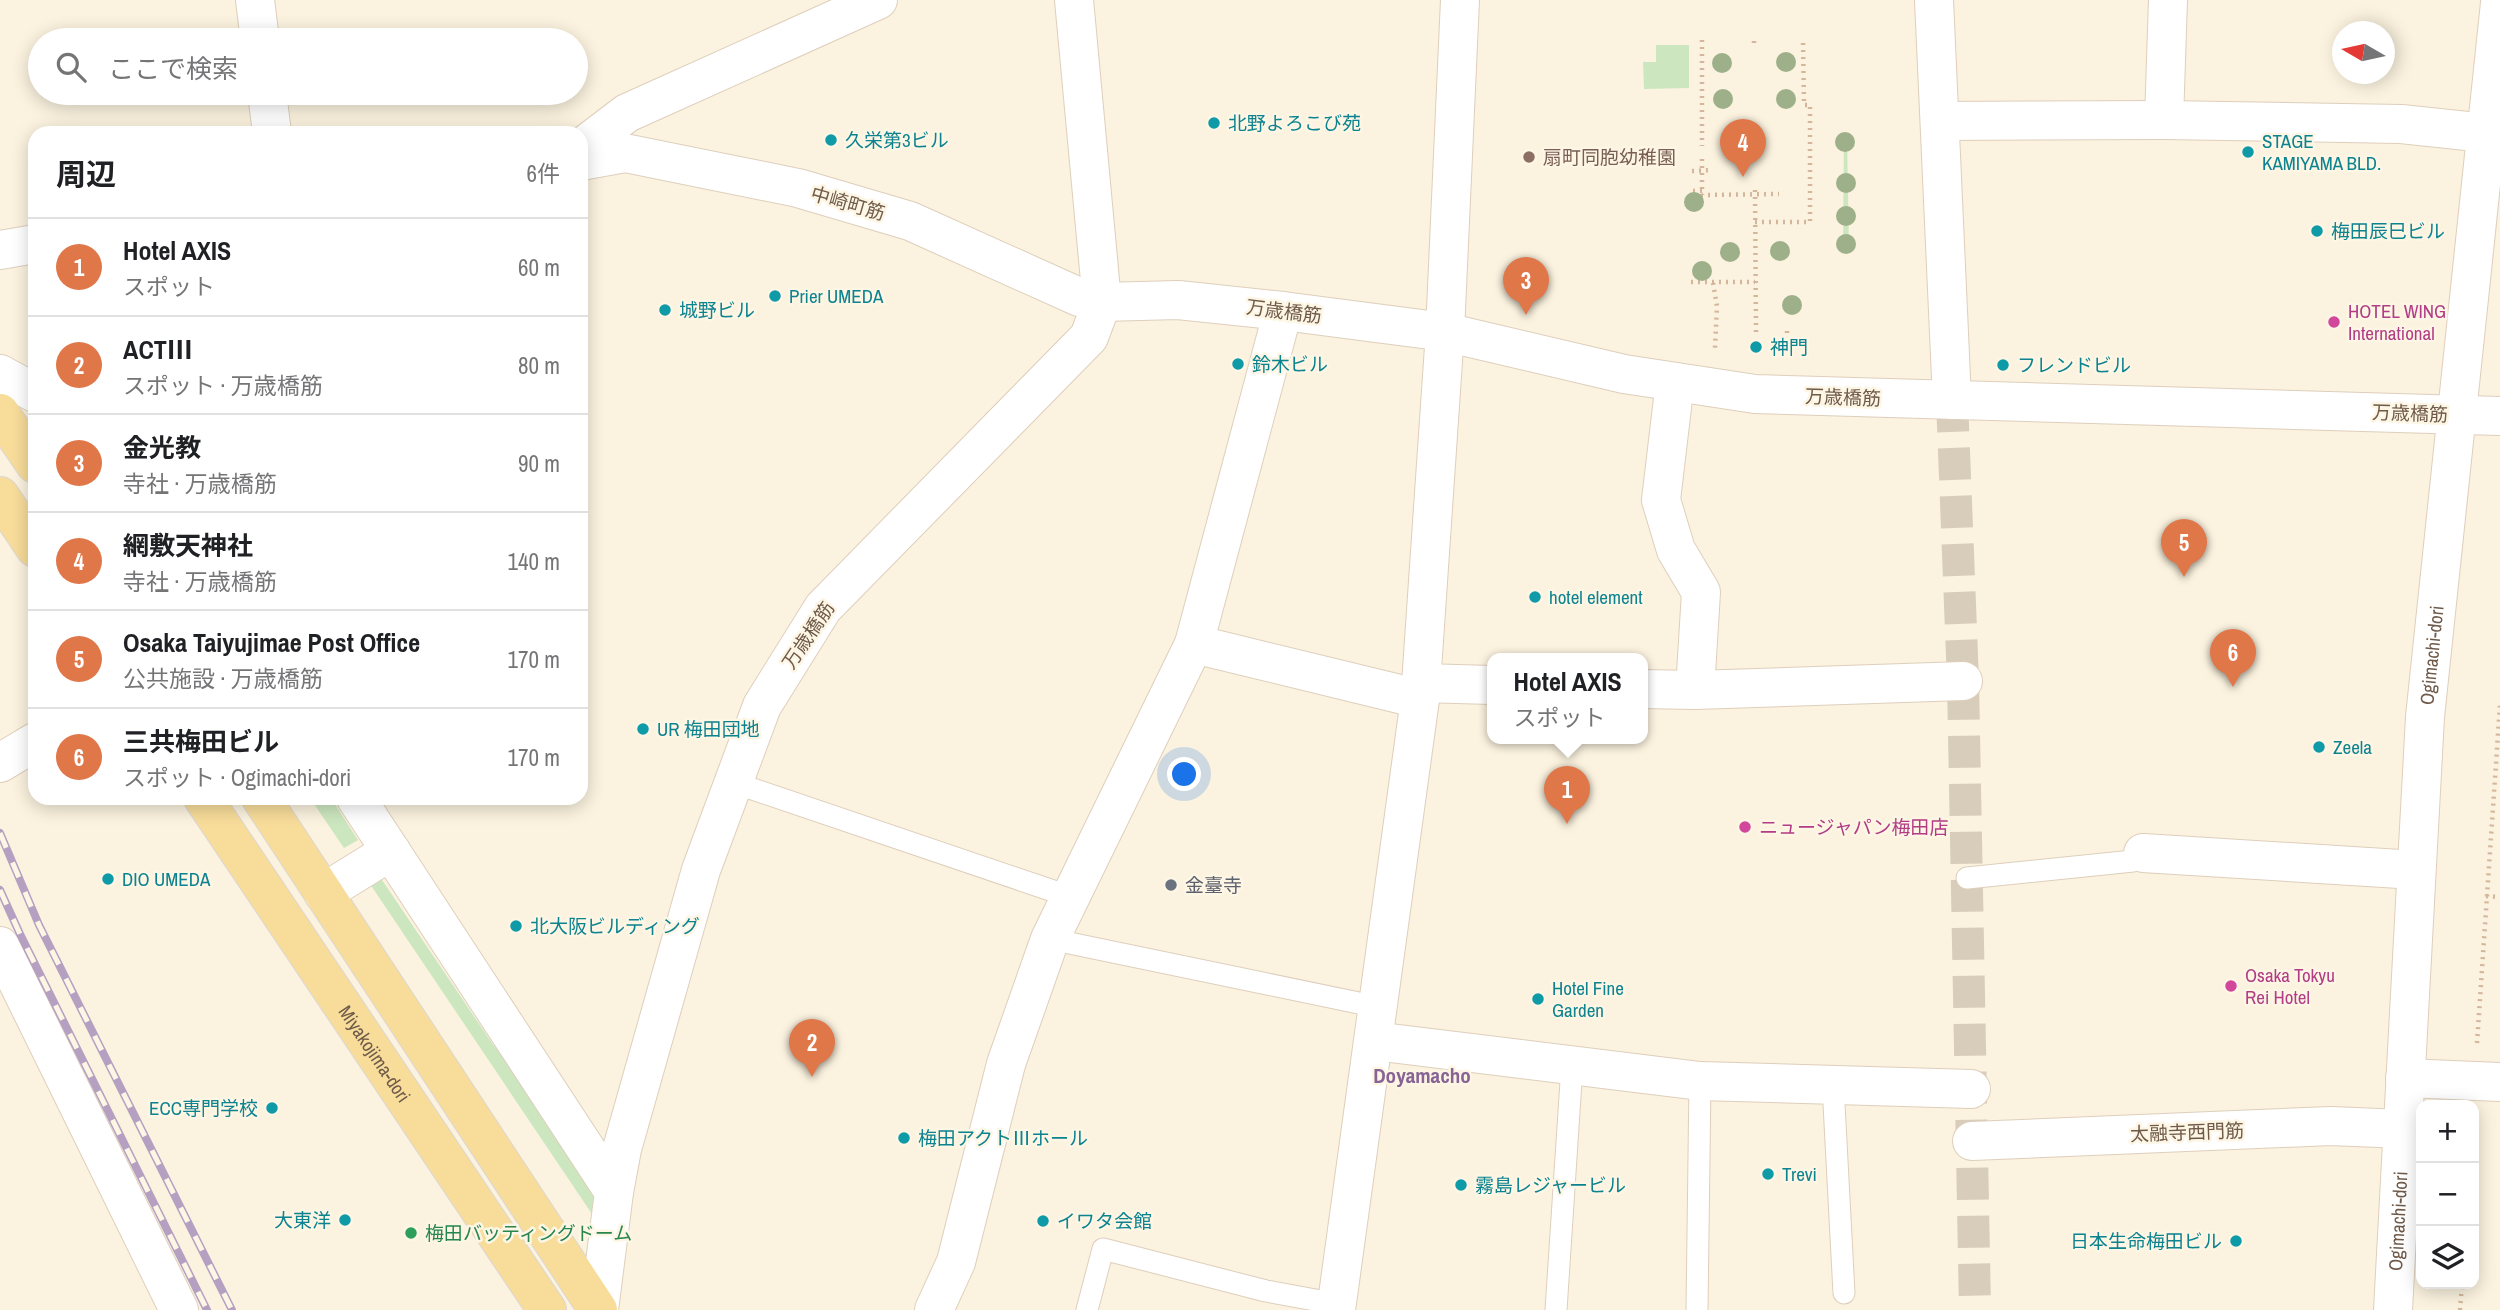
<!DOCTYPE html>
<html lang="ja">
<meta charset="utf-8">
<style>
body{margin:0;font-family:"Archivo Narrow","Noto Sans JP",sans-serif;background:#f2f2f2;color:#202124}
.controls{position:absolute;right:21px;bottom:21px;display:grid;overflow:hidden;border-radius:14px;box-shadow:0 4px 18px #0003}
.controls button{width:63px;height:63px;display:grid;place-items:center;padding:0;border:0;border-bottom:2px solid #e0e0e0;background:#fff;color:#202124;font:35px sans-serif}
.compass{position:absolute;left:2332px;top:21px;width:63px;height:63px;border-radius:50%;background:#fff;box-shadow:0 4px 18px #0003;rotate:279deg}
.you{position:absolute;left:1185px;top:775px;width:24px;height:24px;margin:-18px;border:5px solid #fff;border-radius:50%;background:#1a73e8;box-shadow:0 0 0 10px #1a73e833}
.badge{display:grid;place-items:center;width:46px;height:46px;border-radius:50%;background:#e07749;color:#fff;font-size:23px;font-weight:700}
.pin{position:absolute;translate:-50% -58px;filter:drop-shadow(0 2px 4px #0008)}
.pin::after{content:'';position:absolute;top:37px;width:24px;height:21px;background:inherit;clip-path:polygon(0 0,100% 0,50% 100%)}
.popup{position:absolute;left:1487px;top:653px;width:161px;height:91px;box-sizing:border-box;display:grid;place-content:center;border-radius:14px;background:#fff;filter:drop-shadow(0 2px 5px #0005);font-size:23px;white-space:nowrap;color:#757577}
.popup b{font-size:26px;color:#202124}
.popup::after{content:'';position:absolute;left:50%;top:100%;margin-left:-14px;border:14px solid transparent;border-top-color:#fff}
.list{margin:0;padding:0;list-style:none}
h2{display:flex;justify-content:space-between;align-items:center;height:91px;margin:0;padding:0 28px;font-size:30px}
h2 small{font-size:23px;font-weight:400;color:#757577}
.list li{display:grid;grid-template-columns:46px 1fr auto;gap:21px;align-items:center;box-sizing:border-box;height:98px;padding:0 28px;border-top:2px solid #e0e0e0}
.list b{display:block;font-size:26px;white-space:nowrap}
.list p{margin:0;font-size:23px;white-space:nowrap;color:#757577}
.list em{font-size:23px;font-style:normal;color:#757577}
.icon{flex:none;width:38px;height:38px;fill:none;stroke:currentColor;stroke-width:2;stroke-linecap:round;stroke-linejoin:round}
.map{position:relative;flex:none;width:2500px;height:1310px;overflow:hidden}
.search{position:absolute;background:#fff;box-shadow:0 4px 18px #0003;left:28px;top:28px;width:560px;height:77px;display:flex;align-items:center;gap:18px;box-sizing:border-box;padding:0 24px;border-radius:38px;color:#757577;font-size:26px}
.panel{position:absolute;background:#fff;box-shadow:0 4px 18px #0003;left:28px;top:126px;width:560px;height:679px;border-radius:21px}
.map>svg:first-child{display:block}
</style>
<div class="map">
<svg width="2500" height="1310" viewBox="0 0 2500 1310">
<rect width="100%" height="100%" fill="#fbf2df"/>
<g fill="#cce7bf">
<polygon points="1656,45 1689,45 1689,88 1644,89 1643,62 1656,62"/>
<polygon points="1844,135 1847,135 1849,249 1843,248"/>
<polygon points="310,798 331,798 358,840 344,848"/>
<polygon points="380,877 494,1046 528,1084 600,1201 592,1214 370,884"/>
</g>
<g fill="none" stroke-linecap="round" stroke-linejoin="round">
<polyline stroke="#d8ccba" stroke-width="32" stroke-dasharray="32 16" stroke-linecap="butt" points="1952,400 1963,681 1975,1310"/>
<defs>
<g id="service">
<polyline points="732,782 1071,897"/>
<polyline points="1967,878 2133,861 2143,853"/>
<polyline points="1050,939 1378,1007"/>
<polyline points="1833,1085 1844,1293"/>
<polyline points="1087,1310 1103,1249 1266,1291 1337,1304"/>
<polyline points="1556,1310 1572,1066"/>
<polyline points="1697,1310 1700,1081"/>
</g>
<g id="minor">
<polyline points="255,0 260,40"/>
<polyline points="1934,0 1952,400"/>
<polyline points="267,93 272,133"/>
<polyline points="2164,120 2168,0"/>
<polyline points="1940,121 2164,120 2401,124 2486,133"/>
<polyline points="581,148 627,113 878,0"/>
<polyline points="581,161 625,153 798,188 910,221 1079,297 1102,302 1178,300 1283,311 1445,332 1624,374 1755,394 2500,416"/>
<polyline points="0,250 35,244"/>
<polyline points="0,374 35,393"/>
<polyline points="1675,382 1661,500 1676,550 1701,592 1695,690"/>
<polyline points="1194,644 1420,699"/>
<polyline points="1421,683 1492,685"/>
<polyline points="1642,689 1695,690 1963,681"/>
<polyline points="0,763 35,742"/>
<polyline points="356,798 614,1192 599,1310"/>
<polyline points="2143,853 2416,870"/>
<polyline points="323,893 391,851"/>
<polyline points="0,946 179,1310"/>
<polyline points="1374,1041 1700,1081 1971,1089"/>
<polyline points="2405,1078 2500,1082"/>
<polyline points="1972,1141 2331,1126 2403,1129"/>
<polyline points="614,1192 622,1149 701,870 762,706 823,608 1089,337 1102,302 1074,0"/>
<polyline points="934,1310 956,1262 1006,1064 1050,939 1194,644 1283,311"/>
<polyline points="1336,1310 1420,699 1445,332 1460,0"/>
</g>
<g id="tertiary">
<path id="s1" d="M2393,1310L2425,717L2500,3"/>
</g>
<g id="primary">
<polyline points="0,413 35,464"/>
<polyline points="0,496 35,548"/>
<path id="s2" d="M203,798L547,1310"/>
<polyline points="261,798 598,1310"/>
</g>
</defs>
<use href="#service" stroke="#decfbc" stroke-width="23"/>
<use href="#minor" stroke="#decfbc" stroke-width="40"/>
<use href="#tertiary" stroke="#decfbc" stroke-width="40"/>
<use href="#primary" stroke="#dcd7d3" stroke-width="40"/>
<g stroke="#d3b69c" stroke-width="4.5" stroke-dasharray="2 5" stroke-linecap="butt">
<polyline points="1702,40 1702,146"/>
<polyline points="1754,43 1754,40"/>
<polyline points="1702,159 1702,195 1779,194"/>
<polyline points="1692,171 1713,170"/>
<polyline points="1755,190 1756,332"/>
<polyline points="1693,191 1702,191"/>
<polyline points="1755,222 1810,222 1810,105 1804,105 1803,40"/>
<polyline points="1691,282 1755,282"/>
<polyline points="1713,283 1717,306 1715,348"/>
<polyline points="1787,331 1787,338"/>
<polyline points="2486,896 2500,897"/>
<polyline points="2477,1043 2500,705"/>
<polyline points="2460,1310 2462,1284"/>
</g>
<use href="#service" stroke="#fff" stroke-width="21"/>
<use href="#minor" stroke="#fff" stroke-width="38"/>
<use href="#tertiary" stroke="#fff" stroke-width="38"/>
<use href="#primary" stroke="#f7dc9a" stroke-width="38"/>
<defs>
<g id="rail">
<polyline points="0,833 39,925 232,1310"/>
<polyline points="0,890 20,934 207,1310"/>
</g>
</defs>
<use href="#rail" stroke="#b5a0c2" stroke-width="8"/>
<use href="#rail" stroke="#fef6e5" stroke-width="5" stroke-dasharray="16" stroke-linecap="butt"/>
</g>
<g fill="#9db08a">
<circle cx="1786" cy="62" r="10"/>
<circle cx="1722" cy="63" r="10"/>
<circle cx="1723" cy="99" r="10"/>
<circle cx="1786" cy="99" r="10"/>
<circle cx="1845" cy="142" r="10"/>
<circle cx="1846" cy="183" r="10"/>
<circle cx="1694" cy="202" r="10"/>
<circle cx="1846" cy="216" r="10"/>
<circle cx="1846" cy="244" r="10"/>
<circle cx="1780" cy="251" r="10"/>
<circle cx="1730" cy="252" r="10"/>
<circle cx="1702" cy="271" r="10"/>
<circle cx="1792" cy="305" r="10"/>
</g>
<g fill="#0f9aa8" stroke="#fef6e5" stroke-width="2.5">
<circle cx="1214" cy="123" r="7"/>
<circle cx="831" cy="140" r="7"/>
<circle cx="2248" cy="152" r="7"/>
<circle cx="2317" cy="231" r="7"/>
<circle cx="775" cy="296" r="7"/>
<circle cx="665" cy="310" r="7"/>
<circle cx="1756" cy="347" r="7"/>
<circle cx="1238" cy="364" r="7"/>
<circle cx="2003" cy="365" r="7"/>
<circle cx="1535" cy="597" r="7"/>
<circle cx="643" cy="729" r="7"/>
<circle cx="2319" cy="747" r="7"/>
<circle cx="108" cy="879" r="7"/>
<circle cx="516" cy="926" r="7"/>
<circle cx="1538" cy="999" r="7"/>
<circle cx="272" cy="1108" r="7"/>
<circle cx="904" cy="1138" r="7"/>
<circle cx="1768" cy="1174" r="7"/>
<circle cx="1461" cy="1185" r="7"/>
<circle cx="345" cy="1220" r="7"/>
<circle cx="1043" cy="1221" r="7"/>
<circle cx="2236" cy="1241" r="7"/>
</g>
<circle fill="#8d6e63" stroke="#fef6e5" stroke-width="2.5" cx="1529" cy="157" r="7"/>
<g fill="#d1479c" stroke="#fef6e5" stroke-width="2.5">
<circle cx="2334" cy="322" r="7"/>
<circle cx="1745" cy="827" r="7"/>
<circle cx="2231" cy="986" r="7"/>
</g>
<circle fill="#6b7280" stroke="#fef6e5" stroke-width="2.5" cx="1171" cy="885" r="7"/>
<circle fill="#2e9e5b" stroke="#fef6e5" stroke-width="2.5" cx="411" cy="1233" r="7"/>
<g text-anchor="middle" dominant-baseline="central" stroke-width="5" stroke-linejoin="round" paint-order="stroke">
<g font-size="19" fill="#0d838f" stroke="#fef6e5" text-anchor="start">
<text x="1228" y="123">北野よろこび苑</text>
<text x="845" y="140">久栄第3ビル</text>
<text x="2262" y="141">STAGE<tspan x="2262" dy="22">KAMIYAMA BLD.</tspan></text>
<text x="2331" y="231">梅田辰巳ビル</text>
<text x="789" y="296">Prier UMEDA</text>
<text x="679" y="310">城野ビル</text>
<text x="1770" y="347">神門</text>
<text x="1252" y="364">鈴木ビル</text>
<text x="2017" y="365">フレンドビル</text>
<text x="1549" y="597">hotel element</text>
<text x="657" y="729">UR 梅田団地</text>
<text x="2333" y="747">Zeela</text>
<text x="122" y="879">DIO UMEDA</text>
<text x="530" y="926">北大阪ビルディング</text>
<text x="1552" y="988">Hotel Fine<tspan x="1552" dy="22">Garden</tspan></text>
<text x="258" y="1108" text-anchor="end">ECC専門学校</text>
<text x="918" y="1138">梅田アクトⅢホール</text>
<text x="1782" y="1174">Trevi</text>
<text x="1475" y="1185">霧島レジャービル</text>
<text x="331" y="1220" text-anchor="end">大東洋</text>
<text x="1057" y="1221">イワタ会館</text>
<text x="2222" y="1241" text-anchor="end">日本生命梅田ビル</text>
</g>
<g font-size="19" fill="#785e54" stroke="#fef6e5" text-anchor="start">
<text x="1543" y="157">扇町同胞幼稚園</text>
</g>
<g font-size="19" fill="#6f5a49" stroke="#fef6e5">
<text transform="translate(848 203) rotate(16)">中崎町筋</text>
<text transform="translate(1284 311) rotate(7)">万歳橋筋</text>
<text transform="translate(1843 397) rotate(2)">万歳橋筋</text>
<text transform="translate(2410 413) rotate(2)">万歳橋筋</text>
<text transform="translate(808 635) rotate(-56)">万歳橋筋</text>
<text stroke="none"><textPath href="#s1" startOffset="656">Ogimachi-dori</textPath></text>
<text stroke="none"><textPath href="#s2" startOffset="308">Miyakojima-dori</textPath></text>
<text transform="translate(2187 1132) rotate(-2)">太融寺西門筋</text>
<text stroke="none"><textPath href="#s1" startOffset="89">Ogimachi-dori</textPath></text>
</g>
<g font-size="19" fill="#b23c85" stroke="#fef6e5" text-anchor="start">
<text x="2348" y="311">HOTEL WING<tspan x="2348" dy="22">International</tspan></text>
<text x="1759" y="827">ニュージャパン梅田店</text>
<text x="2245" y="975">Osaka Tokyu<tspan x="2245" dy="22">Rei Hotel</tspan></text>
</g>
<g font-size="19" fill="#5b616d" stroke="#fef6e5" text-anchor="start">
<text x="1185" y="885">金臺寺</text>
</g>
<g font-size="19" fill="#27864d" stroke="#fef6e5" text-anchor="start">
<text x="425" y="1233">梅田バッティングドーム</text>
</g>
<g font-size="21" font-weight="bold" fill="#876493" stroke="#fef6e5">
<text x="1422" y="1075">Doyamacho</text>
</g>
</g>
</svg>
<div class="controls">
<button>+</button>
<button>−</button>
<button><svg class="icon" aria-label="layers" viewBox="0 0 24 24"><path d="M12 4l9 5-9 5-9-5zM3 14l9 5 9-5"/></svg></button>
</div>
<svg class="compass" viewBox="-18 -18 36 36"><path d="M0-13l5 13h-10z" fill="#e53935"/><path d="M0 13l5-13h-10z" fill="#757577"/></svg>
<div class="you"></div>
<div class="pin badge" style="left:1567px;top:824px">1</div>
<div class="popup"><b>Hotel AXIS</b>スポット</div>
<div class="pin badge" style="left:812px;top:1077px">2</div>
<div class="pin badge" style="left:1526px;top:315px">3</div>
<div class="pin badge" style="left:1743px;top:177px">4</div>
<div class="pin badge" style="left:2184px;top:577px">5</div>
<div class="pin badge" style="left:2233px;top:687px">6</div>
<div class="search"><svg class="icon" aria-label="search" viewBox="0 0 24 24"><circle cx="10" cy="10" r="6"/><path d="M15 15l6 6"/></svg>ここで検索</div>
<section class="panel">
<h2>周辺<small>6件</small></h2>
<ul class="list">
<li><span class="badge">1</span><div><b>Hotel AXIS</b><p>スポット</p></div><em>60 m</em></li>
<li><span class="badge">2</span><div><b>ACTⅢ</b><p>スポット · 万歳橋筋</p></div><em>80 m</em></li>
<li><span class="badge">3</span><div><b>金光教</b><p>寺社 · 万歳橋筋</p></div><em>90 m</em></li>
<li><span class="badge">4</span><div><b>網敷天神社</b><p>寺社 · 万歳橋筋</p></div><em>140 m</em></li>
<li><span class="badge">5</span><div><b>Osaka Taiyujimae Post Office</b><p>公共施設 · 万歳橋筋</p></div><em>170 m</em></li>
<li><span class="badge">6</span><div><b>三共梅田ビル</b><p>スポット · Ogimachi-dori</p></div><em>170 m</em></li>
</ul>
</section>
</div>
